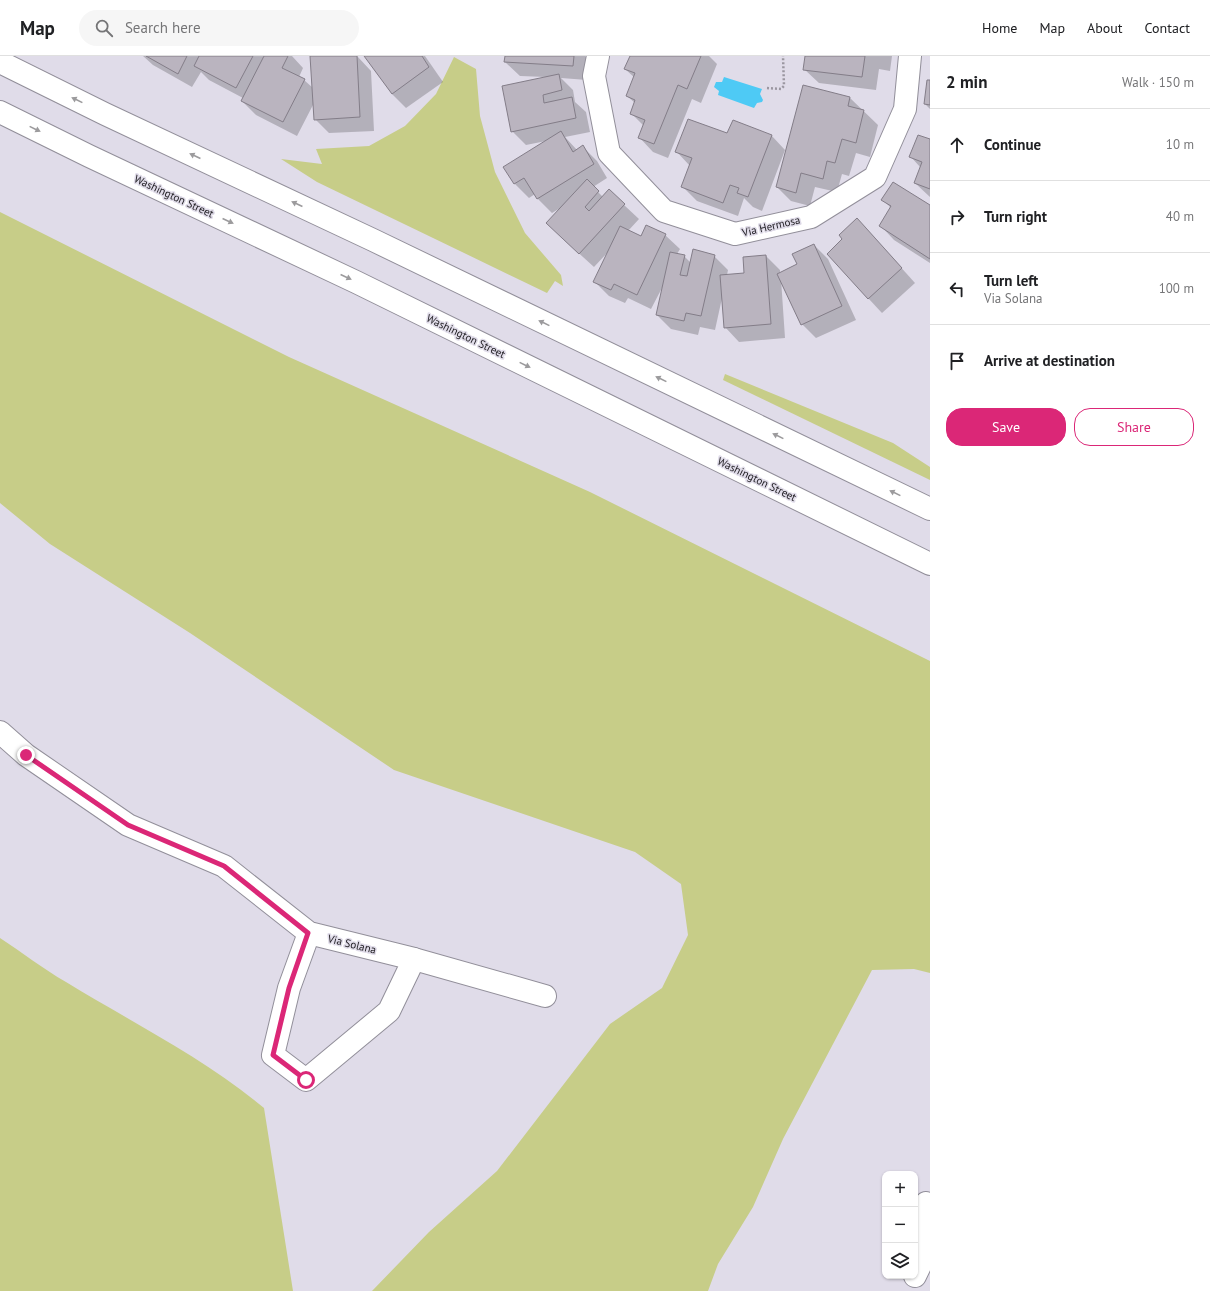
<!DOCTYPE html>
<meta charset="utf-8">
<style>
body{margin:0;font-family:"PT Sans",sans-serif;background:#f6f6f6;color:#202124}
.controls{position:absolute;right:12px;bottom:12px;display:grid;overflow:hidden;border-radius:8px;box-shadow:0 1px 3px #0004}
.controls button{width:36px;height:36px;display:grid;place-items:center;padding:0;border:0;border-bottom:1px solid #e0e0e0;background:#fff;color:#202124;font:20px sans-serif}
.stop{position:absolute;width:12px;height:12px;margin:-9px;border:3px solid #db2777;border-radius:50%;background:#fff}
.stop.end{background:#db2777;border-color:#fff;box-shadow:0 1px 4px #0008}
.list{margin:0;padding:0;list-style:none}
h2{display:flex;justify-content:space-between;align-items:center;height:52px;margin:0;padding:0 16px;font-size:17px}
h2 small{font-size:13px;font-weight:400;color:#757577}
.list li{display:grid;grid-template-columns:26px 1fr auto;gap:12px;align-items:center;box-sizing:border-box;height:72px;padding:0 16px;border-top:1px solid #e0e0e0}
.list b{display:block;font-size:15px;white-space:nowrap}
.list p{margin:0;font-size:13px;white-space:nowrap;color:#757577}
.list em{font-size:13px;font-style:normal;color:#757577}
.actions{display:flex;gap:8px;padding:12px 16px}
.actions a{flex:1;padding:9px 0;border:1px solid #db2777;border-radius:16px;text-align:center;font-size:14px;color:#db2777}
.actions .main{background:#db2777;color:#fff}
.icon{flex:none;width:22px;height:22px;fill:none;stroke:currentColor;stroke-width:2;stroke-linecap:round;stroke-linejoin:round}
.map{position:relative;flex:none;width:930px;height:1235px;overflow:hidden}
header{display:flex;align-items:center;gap:24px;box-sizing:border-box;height:56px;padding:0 20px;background:#fff;border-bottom:1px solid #e0e0e0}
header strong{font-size:19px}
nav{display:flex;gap:22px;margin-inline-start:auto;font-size:14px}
.search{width:280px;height:36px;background:#f6f6f6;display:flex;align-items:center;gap:10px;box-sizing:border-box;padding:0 14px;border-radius:22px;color:#757577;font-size:15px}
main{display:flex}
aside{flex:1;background:#fff}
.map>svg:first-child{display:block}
</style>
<header>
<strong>Map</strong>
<div class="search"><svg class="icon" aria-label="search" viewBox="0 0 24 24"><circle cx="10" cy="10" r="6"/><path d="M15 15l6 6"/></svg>Search here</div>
<nav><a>Home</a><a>Map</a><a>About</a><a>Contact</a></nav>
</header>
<main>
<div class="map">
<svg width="930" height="1235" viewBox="0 0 930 1235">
<rect width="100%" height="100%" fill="#e0dce9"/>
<g fill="#c7cd88">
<polygon points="454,1 476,13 480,60 495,116 525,177 561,219 563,230 555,225 547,237 317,126 281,103 322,108 316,93 369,90 405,70 436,38"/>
<polygon points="0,156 289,301 590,436 930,605 930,917 914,913 872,914 783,1083 753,1151 718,1208 708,1235 372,1235 429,1176 497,1115 610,968 662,932 688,879 681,828 635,796 394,714 190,577 50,488 0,447"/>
<polygon points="725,318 893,387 930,411 930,424 723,324"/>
<path d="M0,882C22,896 43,913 66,926C133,967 204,1002 264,1052L293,1235H0Z"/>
</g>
<polygon fill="#4ecaf5" points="724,21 762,33 760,38 763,44 762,46 757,47 754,52 718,39 719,35 714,31 716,26 722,26"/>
<g fill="#0003">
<polygon points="143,0 292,0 303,12 299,21 304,24 313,32 311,0 357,0 371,15 374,75 329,77 315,63 314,47 297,80 256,59 242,45 243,42 209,24 201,16 192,31 153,9"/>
<polygon points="365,0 425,0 443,26 406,52 392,38"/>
<polygon points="506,0 585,0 588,3 587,24 561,22 573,34 575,46 586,56 590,76 565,81 577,94 583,91 597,105 607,122 593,131 603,141 609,135 639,163 628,175 641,181 646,170 665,179 680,193 677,198 684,200 691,207 714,200 728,214 727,219 745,218 766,200 780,214 780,217 798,209 814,189 828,203 856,264 816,282 802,268 781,223 785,282 739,286 725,271 722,242 715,274 700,271 698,279 671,273 657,259 663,230 651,253 628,242 625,247 609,240 595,226 608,196 594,211 561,181 562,151 552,157 538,143 535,138 529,142 515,128 505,111 546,85 526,89 512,75 546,21 520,20 505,6"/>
<polygon points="631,0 709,0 717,8 701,47 692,43 668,102 653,96 639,81 644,70 631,57 635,47 627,40 635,22 625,13"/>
<polygon points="806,0 892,0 890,15 879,13 876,34 819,27 804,13"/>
<polygon points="930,25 930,53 925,48"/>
<polygon points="803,30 850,42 878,69 870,101 856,97 849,120 842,118 837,136 815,131 810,150 791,145 777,131"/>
<polygon points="728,79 771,79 785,94 762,155 753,151 744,142 738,160 697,145 683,131 690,110 677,96"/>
<polygon points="930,84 930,141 915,127 921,112 911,101"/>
<polygon points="883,144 930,151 930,207 894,184 880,169 891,152"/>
<polygon points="871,178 915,227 882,257 868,242"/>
</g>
<g fill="#bab4bf" stroke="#837d88">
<polygon points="146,0 187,0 178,18"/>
<polygon points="199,0 253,0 236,32 194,10"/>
<polygon points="264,0 288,0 282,12 305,23 283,66 241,45"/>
<polygon points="310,0 357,0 360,61 314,64"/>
<polygon points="364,0 422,0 429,11 392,38"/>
<polygon points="505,0 574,0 573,10 504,6"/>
<polygon points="630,0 701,0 687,33 678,29 654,88 638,82 645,64 630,58 635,44 626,40 635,17 624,13"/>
<polygon points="805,0 865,0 862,21 803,14"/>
<polygon points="559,18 562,34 543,39 544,47 572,41 576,62 511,76 502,30"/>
<polygon points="927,24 930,24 930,49 924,48"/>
<polygon points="803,29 850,41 848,50 864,54 856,87 842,83 835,107 827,105 823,123 801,117 796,137 776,131"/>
<polygon points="688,63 727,77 733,64 772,79 748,141 737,137 739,132 730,129 723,147 681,131 692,102 675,96"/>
<polygon points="561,75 573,96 583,89 594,108 537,143 524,122 514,128 503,111"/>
<polygon points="918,79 930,83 930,133 914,127 922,106 909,101"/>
<polygon points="587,123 599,135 585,151 589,155 609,133 625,148 579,198 546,167"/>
<polygon points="893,126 930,149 930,203 879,170 891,150 881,144"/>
<polygon points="857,162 902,212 868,243 827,198 842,183 839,179"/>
<polygon points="646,169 666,178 637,239 614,228 611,234 593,226 620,170 641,180"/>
<polygon points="814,188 842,250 801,269 777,218 797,208 792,198"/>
<polygon points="693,193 715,199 701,260 686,257 684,265 656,259 670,196 685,199 680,219 687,220"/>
<polygon points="766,199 771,268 724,272 720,219 744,217 743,201"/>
</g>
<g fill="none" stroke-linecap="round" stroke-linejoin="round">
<defs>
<g id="minor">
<polyline points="598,0 594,20 609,97 664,155 735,178 811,161 875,121 905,53 910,0"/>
<polyline points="0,676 26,699 128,769 224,810 309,877 414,903 545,940"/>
<polyline points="309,877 289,932 273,999 306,1024 389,955 414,903"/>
<polyline points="915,1220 927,1195 926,1147"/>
</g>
<g id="major">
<polyline points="0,6 105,58 373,184 930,453"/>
<polyline points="0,56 89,100 356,226 930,508"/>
</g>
</defs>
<use href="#minor" stroke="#928f9a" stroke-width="24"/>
<use href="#major" stroke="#928f9a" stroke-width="24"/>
<polyline stroke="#9a96a0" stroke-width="2.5" stroke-dasharray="2 2" stroke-linecap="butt" points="767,32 781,33 784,30 783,0"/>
<use href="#minor" stroke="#fff" stroke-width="22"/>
<use href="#major" stroke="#fff" stroke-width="22"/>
</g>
<defs><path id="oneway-solid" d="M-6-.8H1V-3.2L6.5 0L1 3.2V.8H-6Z"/></defs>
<g fill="#9c9b9d">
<use href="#oneway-solid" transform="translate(77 44) rotate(-154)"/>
<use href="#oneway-solid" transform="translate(35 73) rotate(26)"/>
<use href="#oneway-solid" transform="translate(195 100) rotate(-155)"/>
<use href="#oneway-solid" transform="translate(297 148) rotate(-155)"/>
<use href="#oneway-solid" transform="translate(228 165) rotate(25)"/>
<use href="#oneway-solid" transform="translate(346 221) rotate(25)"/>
<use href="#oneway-solid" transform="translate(544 267) rotate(-154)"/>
<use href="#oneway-solid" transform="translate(525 309) rotate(26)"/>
<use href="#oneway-solid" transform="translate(661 323) rotate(-154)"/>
<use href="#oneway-solid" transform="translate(778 380) rotate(-154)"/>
<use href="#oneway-solid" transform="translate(895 437) rotate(-154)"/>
</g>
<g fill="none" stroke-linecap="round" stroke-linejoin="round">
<polyline stroke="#db2777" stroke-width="5" points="26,699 128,769 224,810 308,877 289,932 273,999 306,1024"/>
</g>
<g text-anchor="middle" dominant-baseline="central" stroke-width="3" stroke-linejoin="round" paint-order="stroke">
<g font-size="11" fill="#222025" stroke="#e0dce9">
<text transform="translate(174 140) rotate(25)">Washington Street</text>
<text transform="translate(771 170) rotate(-13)">Via Hermosa</text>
<text transform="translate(466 280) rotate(26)">Washington Street</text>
<text transform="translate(757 423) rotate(26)">Washington Street</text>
<text transform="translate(352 888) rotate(14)">Via Solana</text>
</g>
</g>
</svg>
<div class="controls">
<button>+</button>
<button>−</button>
<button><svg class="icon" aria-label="layers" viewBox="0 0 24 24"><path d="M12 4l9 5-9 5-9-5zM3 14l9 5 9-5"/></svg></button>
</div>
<div class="stop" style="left:306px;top:1024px"></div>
<div class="stop end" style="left:26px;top:699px"></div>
</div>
<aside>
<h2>2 min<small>Walk · 150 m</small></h2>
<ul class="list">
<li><svg class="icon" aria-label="ahead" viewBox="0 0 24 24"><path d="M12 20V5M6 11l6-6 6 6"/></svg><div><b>Continue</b></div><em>10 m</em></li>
<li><svg class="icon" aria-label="right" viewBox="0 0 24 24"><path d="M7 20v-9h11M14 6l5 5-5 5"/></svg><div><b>Turn right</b></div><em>40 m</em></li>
<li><svg class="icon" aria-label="left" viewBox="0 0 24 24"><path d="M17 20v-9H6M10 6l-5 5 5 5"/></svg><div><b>Turn left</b><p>Via Solana</p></div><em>100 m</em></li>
<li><svg class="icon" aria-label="arrive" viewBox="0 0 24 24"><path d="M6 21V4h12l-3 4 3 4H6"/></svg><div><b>Arrive at destination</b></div></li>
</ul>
<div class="actions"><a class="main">Save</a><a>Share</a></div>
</aside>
</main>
